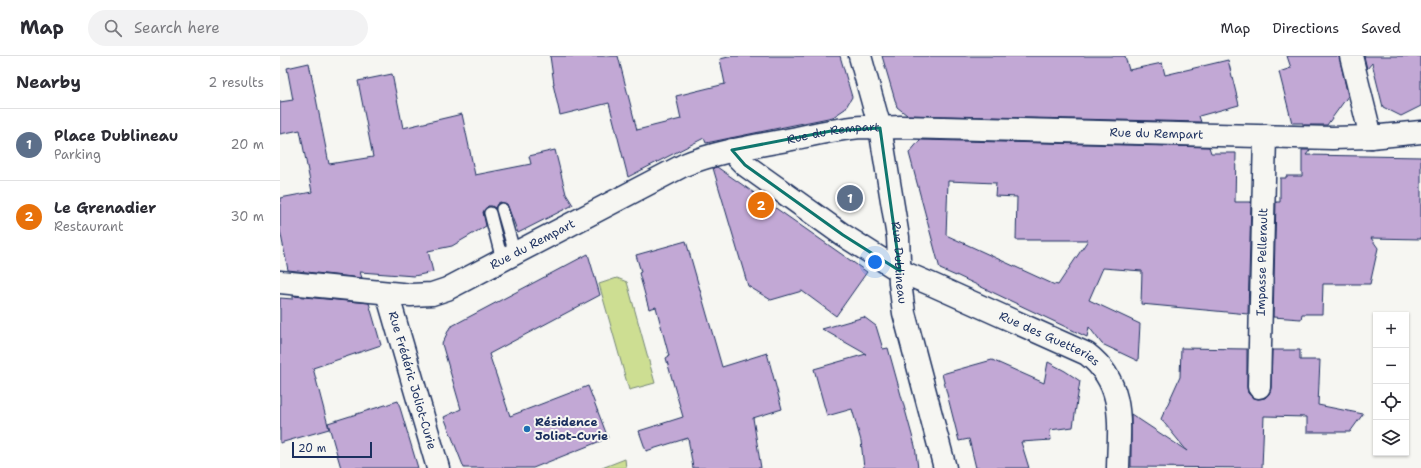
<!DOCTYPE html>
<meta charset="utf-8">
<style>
body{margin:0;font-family:"Shantell Sans",sans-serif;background:#f2f2f3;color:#2b2b33}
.controls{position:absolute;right:12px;bottom:12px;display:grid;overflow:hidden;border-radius:0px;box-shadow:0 1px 3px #0004}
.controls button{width:36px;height:36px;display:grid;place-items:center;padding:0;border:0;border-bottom:1px solid #e1e1e2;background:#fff;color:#2b2b33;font:20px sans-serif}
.scale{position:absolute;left:12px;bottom:10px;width:80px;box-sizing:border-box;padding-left:4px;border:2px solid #1b2f5e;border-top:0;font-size:11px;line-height:14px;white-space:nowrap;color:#1b2f5e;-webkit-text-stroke:3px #f6f6f2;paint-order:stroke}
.you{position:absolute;left:595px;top:206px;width:14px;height:14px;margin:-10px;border:3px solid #fff;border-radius:50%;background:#1a73e8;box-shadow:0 0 0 6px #1a73e833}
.badge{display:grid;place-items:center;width:26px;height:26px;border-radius:50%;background:#b45309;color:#fff;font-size:13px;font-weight:700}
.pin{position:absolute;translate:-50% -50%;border:2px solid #fff;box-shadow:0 1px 4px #0006}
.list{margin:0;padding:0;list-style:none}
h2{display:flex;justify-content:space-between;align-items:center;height:52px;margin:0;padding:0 16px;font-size:17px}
h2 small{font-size:13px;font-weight:400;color:#7c7c81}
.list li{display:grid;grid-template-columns:26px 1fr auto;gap:12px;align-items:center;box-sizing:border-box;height:72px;padding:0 16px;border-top:1px solid #e1e1e2}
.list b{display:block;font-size:15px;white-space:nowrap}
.list p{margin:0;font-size:13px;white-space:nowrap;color:#7c7c81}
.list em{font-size:13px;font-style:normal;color:#7c7c81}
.icon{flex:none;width:22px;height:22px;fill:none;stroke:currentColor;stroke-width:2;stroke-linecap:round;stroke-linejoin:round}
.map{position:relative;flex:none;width:1141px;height:412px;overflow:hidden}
header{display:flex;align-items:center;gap:24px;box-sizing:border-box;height:56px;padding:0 20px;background:#fff;border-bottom:1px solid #e1e1e2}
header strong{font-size:19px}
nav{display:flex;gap:22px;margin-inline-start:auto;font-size:14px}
.search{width:280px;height:36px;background:#f2f2f3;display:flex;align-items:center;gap:10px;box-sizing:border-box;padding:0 14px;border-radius:22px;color:#7c7c81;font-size:15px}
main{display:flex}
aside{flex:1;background:#fff}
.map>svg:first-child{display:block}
</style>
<header>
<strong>Map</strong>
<div class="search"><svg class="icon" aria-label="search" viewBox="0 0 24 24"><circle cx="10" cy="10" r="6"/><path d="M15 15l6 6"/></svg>Search here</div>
<nav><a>Map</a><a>Directions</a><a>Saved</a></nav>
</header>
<main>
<aside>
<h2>Nearby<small>2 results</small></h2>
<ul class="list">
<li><span class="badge" style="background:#5c6f8a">1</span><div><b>Place Dublineau</b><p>Parking</p></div><em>20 m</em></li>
<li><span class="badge" style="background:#e8710a">2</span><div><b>Le Grenadier</b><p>Restaurant</p></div><em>30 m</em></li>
</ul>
</aside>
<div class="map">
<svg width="1141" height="412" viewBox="0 0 1141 412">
<rect width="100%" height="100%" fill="#f6f6f2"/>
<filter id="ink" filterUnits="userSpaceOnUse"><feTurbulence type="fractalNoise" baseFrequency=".025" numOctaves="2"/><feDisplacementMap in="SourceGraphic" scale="8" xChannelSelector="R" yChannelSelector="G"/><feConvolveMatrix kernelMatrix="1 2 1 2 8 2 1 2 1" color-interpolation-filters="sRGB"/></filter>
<g filter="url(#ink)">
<g fill="#cdde92" stroke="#748678">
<polygon points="337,222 347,226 375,327 349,334 319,228"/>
<polygon points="345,403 346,412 322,412"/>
</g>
<g fill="#c2a8d5" stroke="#1b2f5e" fill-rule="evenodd">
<polygon points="270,0 338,0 357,74 401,63 396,40 445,28 440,3 453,0 560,0 572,41 565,53 553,61 426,87 424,82 348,121 329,47 280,59 273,28 274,28"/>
<polygon points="602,0 845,0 849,14 882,7 885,19 948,4 959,49 919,60 921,66 627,59 617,51"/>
<polygon points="1007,0 1059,0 1068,40 1047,69 1023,69 1023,67 1012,67 999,16 1011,12"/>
<polygon points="1084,0 1141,0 1141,50 1121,60 1103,51 1092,7 1087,13"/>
<polygon points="29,7 49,108 93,101 78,25 112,18 123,72 182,58 195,119 251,108 249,100 275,94 286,138 293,149 238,177 227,148 220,146 217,148 215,152 212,150 208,150 203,156 206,170 172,190 148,195 153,216 134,220 80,216 82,222 8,214 0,174 0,142 32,136 20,74 0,78 0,46 13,44 7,12"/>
<path d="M640,84L929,91L931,97H956L955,146H971L968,258L861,248L862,215L823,212L809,244L860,268L858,305L822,288L809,271L807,281L676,219V220L660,213L629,97ZM668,125L716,127L715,140L737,141L736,184H808L778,229L774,228L775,229L666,179Z"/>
<polygon points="1022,94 1030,94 1026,99 1141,101 1141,183 1091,182 1098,192 1090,228 1043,228 1042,258 1022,258 1021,263 993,261 996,146 1000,146 1000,122 1006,122 1006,120 1022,120"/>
<polygon points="437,111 587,216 556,260 522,235 491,244 468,230 433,112"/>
<polygon points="406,185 442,311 487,297 502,353 473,362 481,412 413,412 408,382 366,395 359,375 403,361 386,302 389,300 376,251 369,253 359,217 361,216 356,199"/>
<polygon points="308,198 320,239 209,298 230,360 308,330 328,382 253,412 184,412 164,361 181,353 162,288 170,271"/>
<polygon points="13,240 89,247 101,289 33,312 49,373 0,387 0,242 13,243"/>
<polygon points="584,261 596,270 603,293 608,292 635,390 638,412 584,412 581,385 572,353 547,360 534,313 586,298 542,273"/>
<polygon points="901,292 967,293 967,331 968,337 972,341 978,343 985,342 989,338 991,332 992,294 1020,294 1020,304 1040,304 1038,349 1083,358 1070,376 1027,376 1027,361 984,360 982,412 851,411 851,358 907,395 881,363 900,321"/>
<polygon points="712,304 764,327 768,306 785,315 800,325 793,371 770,374 771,384 741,386 749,412 696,412 689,383 679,385 662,318"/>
<polygon points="118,345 138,412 61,412 48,367"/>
</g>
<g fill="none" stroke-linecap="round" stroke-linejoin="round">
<defs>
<g id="lane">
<polyline points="222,153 235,198"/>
<polyline points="210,157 222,204"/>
</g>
<g id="street">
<path id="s1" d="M580,0L600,72L618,181L620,227L624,257L665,412"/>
<polyline points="1071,0 1091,81"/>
<path id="s2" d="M452,94L458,102L465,109L563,179L620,215L653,229L807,298C846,328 839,368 838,412"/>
<path id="s3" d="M0,226L131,239L152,238L167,233L404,109C438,95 476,90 512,83C535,78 560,72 584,71C597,71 609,72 621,71L1052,82L1091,81L1141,76"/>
<path id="s4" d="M107,237L158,412"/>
<path id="s5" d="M979,331L985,80"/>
</g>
</defs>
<use href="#lane" stroke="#1b2f5e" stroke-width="14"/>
<use href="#street" stroke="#1b2f5e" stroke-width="25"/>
<use href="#lane" stroke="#f6f6f2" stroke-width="11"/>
<use href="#street" stroke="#f6f6f2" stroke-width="22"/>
</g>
</g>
<path fill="none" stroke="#0f766e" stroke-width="3" stroke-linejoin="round" d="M600,72L620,215L563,179L465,109L452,94L551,75Z"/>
<circle fill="#1f6fb2" stroke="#f6f6f2" stroke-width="1.5" cx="247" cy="373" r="4"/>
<g text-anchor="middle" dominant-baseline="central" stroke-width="4" stroke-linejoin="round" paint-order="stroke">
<g font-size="12" fill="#1b2f5e" stroke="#f6f6f2">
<text stroke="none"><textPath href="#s3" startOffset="913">Rue du Rempart</textPath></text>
<text stroke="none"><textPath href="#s3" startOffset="589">Rue du Rempart</textPath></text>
<text stroke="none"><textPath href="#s3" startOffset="265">Rue du Rempart</textPath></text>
<text stroke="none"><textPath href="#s5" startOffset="125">Impasse Pellerault</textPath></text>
<text stroke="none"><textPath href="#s1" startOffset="211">Rue Dublineau</textPath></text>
<text stroke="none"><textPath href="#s2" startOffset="372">Rue des Guetteries</textPath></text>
<text stroke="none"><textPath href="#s4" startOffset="91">Rue Frédéric Joliot-Curie</textPath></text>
</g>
<g font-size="12" font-weight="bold" fill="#1b2f5e" stroke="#f6f6f2" text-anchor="start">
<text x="255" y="366">Résidence<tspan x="255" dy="14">Joliot-Curie</tspan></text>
</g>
</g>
</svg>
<div class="controls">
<button>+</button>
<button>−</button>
<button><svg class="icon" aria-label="locate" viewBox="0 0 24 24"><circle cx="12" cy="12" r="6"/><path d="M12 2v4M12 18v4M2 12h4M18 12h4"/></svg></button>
<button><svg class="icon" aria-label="layers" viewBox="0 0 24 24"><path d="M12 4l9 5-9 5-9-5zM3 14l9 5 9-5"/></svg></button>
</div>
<div class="scale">20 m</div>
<div class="you"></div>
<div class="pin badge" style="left:570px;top:142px;background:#5c6f8a">1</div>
<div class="pin badge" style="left:481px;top:149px;background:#e8710a">2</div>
</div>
</main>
